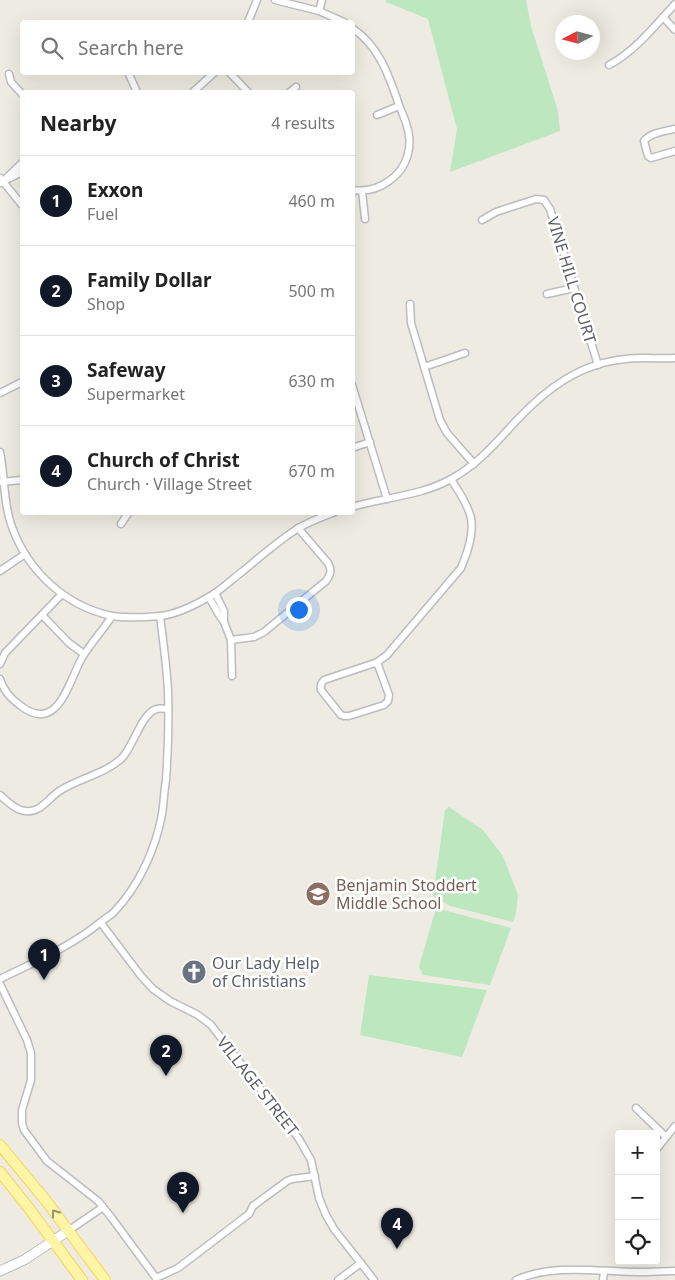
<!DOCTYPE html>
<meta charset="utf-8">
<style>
body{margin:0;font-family:"Noto Sans",sans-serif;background:#f6f6f6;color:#222}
.controls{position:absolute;right:15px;bottom:15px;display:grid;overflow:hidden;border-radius:5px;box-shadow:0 5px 20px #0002}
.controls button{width:45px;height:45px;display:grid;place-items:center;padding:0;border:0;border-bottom:1px solid #e0e0e0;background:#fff;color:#222;font:25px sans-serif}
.compass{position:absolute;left:555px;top:15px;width:45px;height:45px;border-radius:50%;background:#fff;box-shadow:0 5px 20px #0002;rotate:264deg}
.you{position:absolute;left:298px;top:609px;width:18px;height:18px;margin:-12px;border:4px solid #fff;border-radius:50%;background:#1a73e8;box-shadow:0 0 0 8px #1a73e833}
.badge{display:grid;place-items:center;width:32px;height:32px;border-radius:50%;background:#111827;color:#fff;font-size:16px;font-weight:700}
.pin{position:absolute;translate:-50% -41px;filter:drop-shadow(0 1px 2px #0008)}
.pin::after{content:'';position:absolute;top:26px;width:18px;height:15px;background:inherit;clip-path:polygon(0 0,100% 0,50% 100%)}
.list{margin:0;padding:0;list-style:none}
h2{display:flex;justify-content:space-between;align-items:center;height:65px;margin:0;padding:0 20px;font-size:21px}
h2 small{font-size:16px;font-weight:400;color:#767676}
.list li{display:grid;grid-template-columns:32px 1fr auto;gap:15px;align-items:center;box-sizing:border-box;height:90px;padding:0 20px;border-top:1px solid #e0e0e0}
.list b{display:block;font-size:19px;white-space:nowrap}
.list p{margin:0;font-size:16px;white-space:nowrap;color:#767676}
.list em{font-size:16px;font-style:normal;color:#767676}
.icon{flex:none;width:28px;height:28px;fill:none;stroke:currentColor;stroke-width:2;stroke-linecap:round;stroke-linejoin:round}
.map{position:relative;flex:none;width:675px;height:1280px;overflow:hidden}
.search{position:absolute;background:#fff;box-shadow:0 5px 20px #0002;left:20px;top:20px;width:335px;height:55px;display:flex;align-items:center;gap:12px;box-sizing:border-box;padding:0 18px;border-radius:5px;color:#767676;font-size:19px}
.panel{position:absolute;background:#fff;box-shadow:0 5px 20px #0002;left:20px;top:90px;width:335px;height:425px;border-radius:5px}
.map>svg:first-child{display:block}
</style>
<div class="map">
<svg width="675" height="1280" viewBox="0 0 675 1280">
<rect width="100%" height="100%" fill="#eeece2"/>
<g fill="#bde7bf">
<polygon points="386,0 526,0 531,26 558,111 560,131 450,172 457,129 428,19 386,2"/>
<polygon points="449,807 483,830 503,856 518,895 516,913 513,922 450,906 433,896 445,810"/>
<polygon points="436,908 511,928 490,985 423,975 419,967"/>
<polygon points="369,975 487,990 462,1057 360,1035"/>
</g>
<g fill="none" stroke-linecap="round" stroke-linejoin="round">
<defs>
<g id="street">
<polyline points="275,0 319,11 344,22"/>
<polyline points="319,11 322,0"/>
<polyline points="663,17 675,30"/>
<polyline points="248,22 257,0"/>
<path d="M352,28C378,45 388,73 398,102C400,109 404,116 406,123C414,145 408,168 389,181C378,189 366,192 352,190"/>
<path d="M609,65C633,53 656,25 675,4"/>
<polyline points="128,72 137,92"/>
<polyline points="229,72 248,92"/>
<polyline points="9,74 11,82 22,94"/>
<polyline points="193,92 215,72"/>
<polyline points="290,92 296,87"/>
<polyline points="377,115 399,106"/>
<path d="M675,129C665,131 650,133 644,141L648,156L651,158L675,151"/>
<polyline points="0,178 22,205"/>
<polyline points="6,180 22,172"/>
<polyline points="1,183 22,163"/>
<polyline points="362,191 365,219"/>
<polyline points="482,220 496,212 536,199 544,200 550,209 598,365"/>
<polyline points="547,294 574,288"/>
<polyline points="410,304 411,323 440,420 447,433 474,464"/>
<polyline points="424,367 465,353"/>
<polyline points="352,385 387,499"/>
<polyline points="0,393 22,382"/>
<polyline points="352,448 370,442"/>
<path d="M0,452C5,476 3,503 12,527C28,571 65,606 112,616C123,618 134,617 146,617C151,616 156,617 161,616C176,614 193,606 207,598C220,591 231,580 243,571C260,557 278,541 297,529C308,522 322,517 335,512"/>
<polyline points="1,482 22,480"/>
<path d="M352,507C385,497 421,496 451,479C477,465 496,443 516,421C546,389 580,363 626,359C642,357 659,359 675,358"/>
<polyline points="121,524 129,512"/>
<polyline points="0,571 25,554"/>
<polyline points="215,593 224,611 224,622 231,640 232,676"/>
<polyline points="209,597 219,615 224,622"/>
<polyline points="42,615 69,643 84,654"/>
<path d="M231,640L254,637L264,632L326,581C331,574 332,570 328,563L298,528"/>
<path d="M375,663L378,665L389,695L388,701L384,705L349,716H344L341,715L321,690C320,686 321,683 324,680Z"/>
<path d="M376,663L387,655L461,568C467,553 474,535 471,518C468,504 458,491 451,479"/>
<polyline points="0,664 5,653 62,594"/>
<path d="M0,679C3,690 11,699 21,706C59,735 69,679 83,656C92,642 103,630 112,616"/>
<path d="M0,795C7,801 16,811 26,811C41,813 49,797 61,790C80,778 105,774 122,758C133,747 142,712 157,709C160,708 165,709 168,709"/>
<polyline points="101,923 141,976 153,989 170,1001 198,1015 211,1025 299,1139 311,1160 319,1198 326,1215 334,1229 374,1280"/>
<path d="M0,979C35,962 72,946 102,921C106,918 111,915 114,912C139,886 156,848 162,814C164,802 164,791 166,780C168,750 169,721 168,692C167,667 163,641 160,616"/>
<polyline points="0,984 27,1040 31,1053 31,1080 22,1110 22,1123 24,1130 47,1161 98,1201 111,1217 156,1278 156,1280"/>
<polyline points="636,1108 666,1137"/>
<polyline points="656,1150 675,1126"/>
<polyline points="68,1231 103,1207"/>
<polyline points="156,1278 178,1268 249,1214 253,1206 287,1181 292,1179 315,1176"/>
<polyline points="338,1280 361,1263"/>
<path d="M516,1280C554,1263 599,1272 640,1272C652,1272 663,1271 675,1271"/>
<polyline points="603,1280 604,1271"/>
</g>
<polyline id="secondary" points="0,1271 24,1260 68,1231"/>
<g id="primary">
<polyline points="0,1145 47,1202 105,1280"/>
<polyline points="0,1172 28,1207 82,1280"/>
</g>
</defs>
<use href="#street" stroke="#babcc2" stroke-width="9"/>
<use href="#secondary" stroke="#b8bbc1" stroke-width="11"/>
<use href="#primary" stroke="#f9d251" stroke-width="12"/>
<use href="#street" stroke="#fff" stroke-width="6"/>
<use href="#secondary" stroke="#fff" stroke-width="9"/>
<use href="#primary" stroke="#fff5a6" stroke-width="10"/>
</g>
<defs><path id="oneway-chevron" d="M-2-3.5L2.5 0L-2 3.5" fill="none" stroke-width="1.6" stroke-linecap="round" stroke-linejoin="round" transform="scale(1.25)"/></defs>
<use stroke="#94937b" href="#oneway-chevron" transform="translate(55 1213) rotate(-126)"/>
<defs>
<symbol id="school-disc" viewBox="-11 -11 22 22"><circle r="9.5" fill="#8d6e63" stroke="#fff"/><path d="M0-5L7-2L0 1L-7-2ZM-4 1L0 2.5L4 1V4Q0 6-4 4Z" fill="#fff"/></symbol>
<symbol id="church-disc" viewBox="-11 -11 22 22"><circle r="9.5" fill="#6b7280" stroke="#fff"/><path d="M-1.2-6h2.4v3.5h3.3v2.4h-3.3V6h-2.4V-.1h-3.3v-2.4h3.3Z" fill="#fff"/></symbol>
</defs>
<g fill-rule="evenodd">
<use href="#school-disc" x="304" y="880" width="28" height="28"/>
<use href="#church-disc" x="180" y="958" width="28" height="28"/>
</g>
<g text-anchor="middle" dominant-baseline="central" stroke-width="5" stroke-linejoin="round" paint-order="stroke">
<g font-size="16" fill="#5a5e64" stroke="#fff">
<text transform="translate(572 280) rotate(73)">VINE HILL COURT</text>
<text transform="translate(258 1086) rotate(52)">VILLAGE STREET</text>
</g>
<g font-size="16" fill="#785e54" stroke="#fff" text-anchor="start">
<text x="336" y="885">Benjamin Stoddert<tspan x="336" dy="18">Middle School</tspan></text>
</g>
<g font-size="16" fill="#5b616d" stroke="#fff" text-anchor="start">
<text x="212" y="963">Our Lady Help<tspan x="212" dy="18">of Christians</tspan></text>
</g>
</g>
</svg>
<div class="controls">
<button>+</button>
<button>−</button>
<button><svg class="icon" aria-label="locate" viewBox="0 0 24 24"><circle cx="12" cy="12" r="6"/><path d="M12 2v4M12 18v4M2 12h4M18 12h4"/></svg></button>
</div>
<svg class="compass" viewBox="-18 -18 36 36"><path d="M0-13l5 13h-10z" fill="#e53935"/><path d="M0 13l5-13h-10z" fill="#767676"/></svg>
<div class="you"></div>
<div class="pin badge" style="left:44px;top:980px">1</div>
<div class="pin badge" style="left:166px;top:1076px">2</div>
<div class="pin badge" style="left:183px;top:1213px">3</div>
<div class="pin badge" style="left:397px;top:1249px">4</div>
<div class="search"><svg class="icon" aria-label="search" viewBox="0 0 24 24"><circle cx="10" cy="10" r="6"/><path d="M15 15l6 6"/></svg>Search here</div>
<section class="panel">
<h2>Nearby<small>4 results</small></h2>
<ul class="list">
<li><span class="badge">1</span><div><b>Exxon</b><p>Fuel</p></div><em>460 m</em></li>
<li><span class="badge">2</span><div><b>Family Dollar</b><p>Shop</p></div><em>500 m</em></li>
<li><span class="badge">3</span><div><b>Safeway</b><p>Supermarket</p></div><em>630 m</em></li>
<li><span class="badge">4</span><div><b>Church of Christ</b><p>Church · Village Street</p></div><em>670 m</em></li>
</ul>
</section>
</div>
